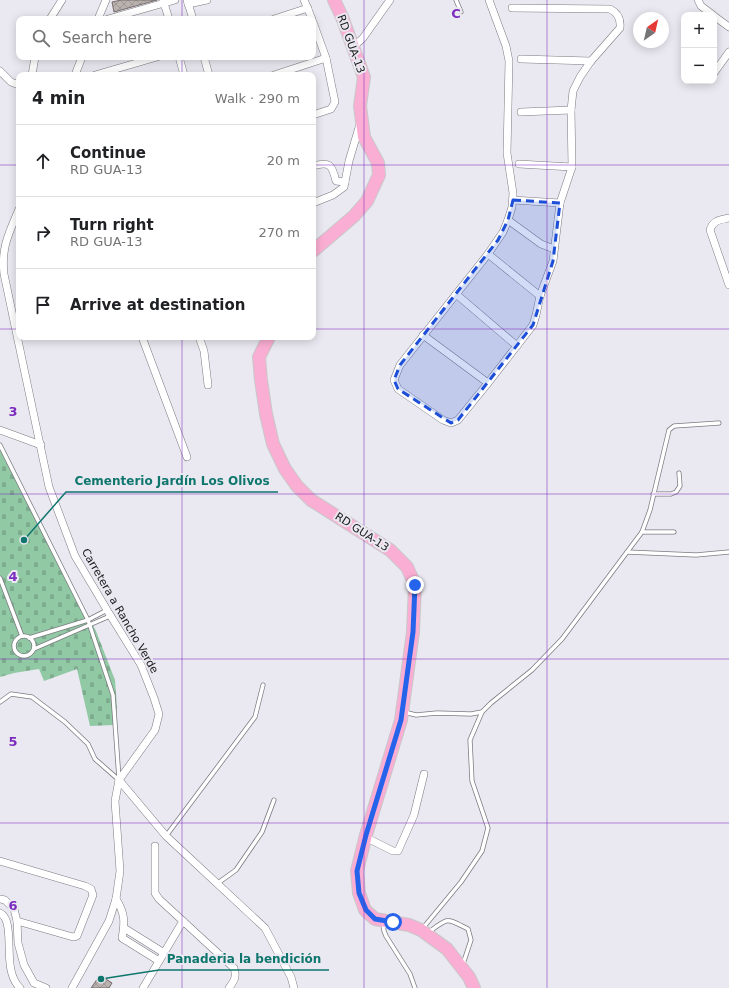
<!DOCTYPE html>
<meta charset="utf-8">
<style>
body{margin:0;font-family:"DejaVu Sans",sans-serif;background:#f2f2f2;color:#202124}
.controls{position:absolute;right:12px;top:12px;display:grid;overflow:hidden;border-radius:8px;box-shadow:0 2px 10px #0003}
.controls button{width:36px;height:36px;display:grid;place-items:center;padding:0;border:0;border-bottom:1px solid #e0e0e0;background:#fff;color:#202124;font:20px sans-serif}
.compass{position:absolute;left:633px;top:12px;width:36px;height:36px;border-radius:50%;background:#fff;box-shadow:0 2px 10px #0003;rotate:34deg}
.stop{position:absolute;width:12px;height:12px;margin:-9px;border:3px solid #2563eb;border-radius:50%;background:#fff}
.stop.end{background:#2563eb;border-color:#fff;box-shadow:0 1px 4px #0008}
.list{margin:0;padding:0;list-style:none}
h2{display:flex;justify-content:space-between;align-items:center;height:52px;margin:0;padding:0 16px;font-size:17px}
h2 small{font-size:13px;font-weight:400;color:#757577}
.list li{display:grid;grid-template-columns:26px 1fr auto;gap:12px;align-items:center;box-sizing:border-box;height:72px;padding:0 16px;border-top:1px solid #e0e0e0}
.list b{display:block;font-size:15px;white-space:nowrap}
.list p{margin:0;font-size:13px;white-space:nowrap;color:#757577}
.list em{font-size:13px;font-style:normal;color:#757577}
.icon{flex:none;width:22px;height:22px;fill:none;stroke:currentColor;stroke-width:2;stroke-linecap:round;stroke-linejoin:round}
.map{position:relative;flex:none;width:729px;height:988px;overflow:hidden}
.search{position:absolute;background:#fff;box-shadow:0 2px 10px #0003;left:16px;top:16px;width:300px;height:44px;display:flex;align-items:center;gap:10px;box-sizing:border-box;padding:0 14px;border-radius:8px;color:#757577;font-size:15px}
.panel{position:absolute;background:#fff;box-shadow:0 2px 10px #0003;left:16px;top:72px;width:300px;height:268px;border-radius:8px}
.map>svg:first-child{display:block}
</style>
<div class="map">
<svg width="729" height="988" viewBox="0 0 729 988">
<defs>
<pattern id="cemetery-stones" width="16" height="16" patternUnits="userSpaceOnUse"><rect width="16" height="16" fill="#91c9a5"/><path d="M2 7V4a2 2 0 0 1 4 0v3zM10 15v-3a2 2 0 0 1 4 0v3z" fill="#7cac8d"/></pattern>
<pattern id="building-cross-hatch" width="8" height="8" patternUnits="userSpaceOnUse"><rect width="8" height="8" fill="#bab2af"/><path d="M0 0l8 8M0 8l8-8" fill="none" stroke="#9f9896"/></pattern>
</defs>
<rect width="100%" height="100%" fill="#eae9f1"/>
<polygon fill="url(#cemetery-stones)" points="0,447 96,631 115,680 117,707 114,725 90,726 77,669 44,681 39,669 14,673 0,677"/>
<g fill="url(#building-cross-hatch)" stroke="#756e6c">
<polygon points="121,0 157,0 114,12 112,2"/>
<polygon points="100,975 112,983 109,988 91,988"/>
</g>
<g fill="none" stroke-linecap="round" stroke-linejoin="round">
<defs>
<g id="lane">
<polyline points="456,0 461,12"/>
<polyline points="0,445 88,620 113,695 119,779"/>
<polyline points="653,494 671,494 676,492 680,486 679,473"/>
<polyline points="642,532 674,532"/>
<polyline points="627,552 696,555 729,552"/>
<polyline points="0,578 22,636"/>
<circle cx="24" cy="646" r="10"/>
<polyline points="29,638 88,620 107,610"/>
<polyline points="34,649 110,616"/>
<polyline points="0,702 11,694 32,697 65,722 88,744 95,759 119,780"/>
<polyline points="404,712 416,715 437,713 471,714 482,712 491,703 532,670 562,639 642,532 650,510 669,430 674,426 719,423"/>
<polyline points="166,836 255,717 263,685"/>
<polyline points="218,883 236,870 262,832 274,800"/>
<polyline points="383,924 384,931 386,936 410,974 415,988"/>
<polyline points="423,928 461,882 482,851 488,828 472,781 470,740 482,712"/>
<path d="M429,932C449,917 446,918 468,929L471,940L463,964"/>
</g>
<g id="street">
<polyline points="163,0 169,19"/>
<polyline points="187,0 193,19"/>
<polyline points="304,0 312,19"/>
<path d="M489,0L506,46L509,61L507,153L513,193L512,207L508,220L503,232L488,254L400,365L394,380L398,389L443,420L451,423L458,420L488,383L533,325L536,315L540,296L553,261L560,203L572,167L571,110L573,91L580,77L591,61L620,28C621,19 618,13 610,9L512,8"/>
<polyline points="698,0 701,6 713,15"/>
<polyline points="188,4 207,0"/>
<polyline points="714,16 729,27"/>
<polyline points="50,19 62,0"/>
<polyline points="98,19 106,0"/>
<polyline points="108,19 175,0"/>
<polyline points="274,19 308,8"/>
<polyline points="313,22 326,58 335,102 331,109 313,115"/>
<polyline points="352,48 363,38 390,0"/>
<polyline points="179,57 184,75"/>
<polyline points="204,57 209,75"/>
<polyline points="521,59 591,61"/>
<polyline points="0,71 11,82 19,85"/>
<polyline points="714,73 729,52"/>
<polyline points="32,75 35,57"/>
<polyline points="75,75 82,57"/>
<polyline points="95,75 157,57"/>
<polyline points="274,75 326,58"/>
<polyline points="521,112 571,110"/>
<polyline points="519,164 572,167"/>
<path d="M313,166C330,161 332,165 336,181L345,182"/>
<polyline points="513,200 560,203"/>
<polyline points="313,203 333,195 344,187 349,161 360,124"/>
<path d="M19,209C9,233 1,247 4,274L49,487L75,556L107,610L141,665L154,698L159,714L155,730L119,780L115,801L120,871L116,899L109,921L72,988"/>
<path d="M729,218C720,220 713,220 710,230L729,285"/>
<polyline points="508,220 541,244 554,249"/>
<polyline points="488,254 540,296"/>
<polyline points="456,294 517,346"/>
<polyline points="423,335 488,383"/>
<polyline points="142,337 187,457"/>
<polyline points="199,337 204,351 208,385"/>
<polyline points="0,430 41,445"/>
<polyline points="119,780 166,836 265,928 291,977 294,988"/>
<polyline points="365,837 393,851 398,851 414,815 424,774"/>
<path d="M155,846V893L159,899L234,968C237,977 234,981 229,988"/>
<polyline points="0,861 85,886 91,889 93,895 77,936 73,937 17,921"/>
<polyline points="0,899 5,900 14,909 17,921 18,943 24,965 34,983 46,988"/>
<path d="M116,899C125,913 125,922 122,938L159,961"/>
<path d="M0,913C4,915 6,919 7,923C12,942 4,972 20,988"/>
<polyline points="124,928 164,953"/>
<polyline points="143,988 183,921"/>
</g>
<g id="primary">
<polyline points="313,251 354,216 367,201 379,175 378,163 364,137 360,106 364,77 342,17 334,0"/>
<polyline points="269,337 259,357 261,380 266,414 273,444 285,469 297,486 311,500 390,550 407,567 415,585 413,632 401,720 366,835 357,871 359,893 365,910 375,919 409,925 421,930 447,949 469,977 474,988"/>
</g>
</defs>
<use href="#lane" stroke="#7b7b81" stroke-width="5"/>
<use href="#street" stroke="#7b7b81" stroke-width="8"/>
<use href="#primary" stroke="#c8c8c9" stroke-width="14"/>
<use href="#lane" stroke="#fff" stroke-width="3.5"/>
<use href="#street" stroke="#fff" stroke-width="7"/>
<use href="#primary" stroke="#fbaed3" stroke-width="12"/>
</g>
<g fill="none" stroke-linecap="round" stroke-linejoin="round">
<polyline stroke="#2563eb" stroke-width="5" points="393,922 375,919 366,910 359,893 357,871 366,835 401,720 413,632 415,585"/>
</g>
<path fill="#1d4ed8" fill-opacity="0.2" stroke="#1d4ed8" stroke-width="3" stroke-dasharray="8 5" stroke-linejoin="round" d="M513,200L560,203L553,261L533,325L458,420L451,423L398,389L394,380L400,365L498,240L508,220Z"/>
<path fill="none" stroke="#7b2cbf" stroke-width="1" stroke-opacity="0.55" d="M182,0V19M364,0V988M547,0V988M182,57V75M0,165H19M313,165H729M0,329H19M313,329H729M182,337V988M0,494H729M0,659H729M0,823H729"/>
<g text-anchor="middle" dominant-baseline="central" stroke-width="4" stroke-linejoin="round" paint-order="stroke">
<g font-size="11" fill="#1a1a1c" stroke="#eae9f1">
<text transform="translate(351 44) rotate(70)">RD GUA-13</text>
<text transform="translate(362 532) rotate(33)">RD GUA-13</text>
<text transform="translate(120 611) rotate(60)">Carretera a Rancho Verde</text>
</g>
</g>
<g font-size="13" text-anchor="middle" font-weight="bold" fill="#7b2cbf" stroke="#eae9f1" stroke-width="4" stroke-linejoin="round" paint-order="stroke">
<text x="456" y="18">C</text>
<text x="13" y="416">3</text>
<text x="13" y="581">4</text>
<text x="13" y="746">5</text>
<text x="13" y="910">6</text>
</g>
<path fill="none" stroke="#0f766e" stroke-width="1.5" d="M24 540L66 492H278M101 979L159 970H329"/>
<g fill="#0f766e" stroke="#eae9f1" stroke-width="1.5">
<circle cx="24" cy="540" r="4"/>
<circle cx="101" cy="979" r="4"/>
</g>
<g font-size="12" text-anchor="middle" font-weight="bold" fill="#0f766e" stroke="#eae9f1" stroke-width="4" stroke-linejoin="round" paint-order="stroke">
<text x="172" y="485">Cementerio Jardín Los Olivos</text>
<text x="244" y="963">Panaderia la bendición</text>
</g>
</svg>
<div class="controls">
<button>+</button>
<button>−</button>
</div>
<svg class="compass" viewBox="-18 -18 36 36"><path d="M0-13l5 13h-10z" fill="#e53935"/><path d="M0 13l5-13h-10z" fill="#757577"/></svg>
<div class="stop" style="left:393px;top:922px"></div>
<div class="stop end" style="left:415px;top:585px"></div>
<div class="search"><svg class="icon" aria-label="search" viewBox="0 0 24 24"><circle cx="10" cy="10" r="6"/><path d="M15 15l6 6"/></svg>Search here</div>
<section class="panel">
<h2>4 min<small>Walk · 290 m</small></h2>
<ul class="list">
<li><svg class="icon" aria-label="ahead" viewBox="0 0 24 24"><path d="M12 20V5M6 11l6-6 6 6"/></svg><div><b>Continue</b><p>RD GUA-13</p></div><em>20 m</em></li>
<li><svg class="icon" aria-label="right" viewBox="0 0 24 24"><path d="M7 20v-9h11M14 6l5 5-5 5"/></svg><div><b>Turn right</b><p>RD GUA-13</p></div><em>270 m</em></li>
<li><svg class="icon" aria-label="arrive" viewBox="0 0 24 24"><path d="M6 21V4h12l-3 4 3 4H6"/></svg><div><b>Arrive at destination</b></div></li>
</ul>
</section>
</div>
